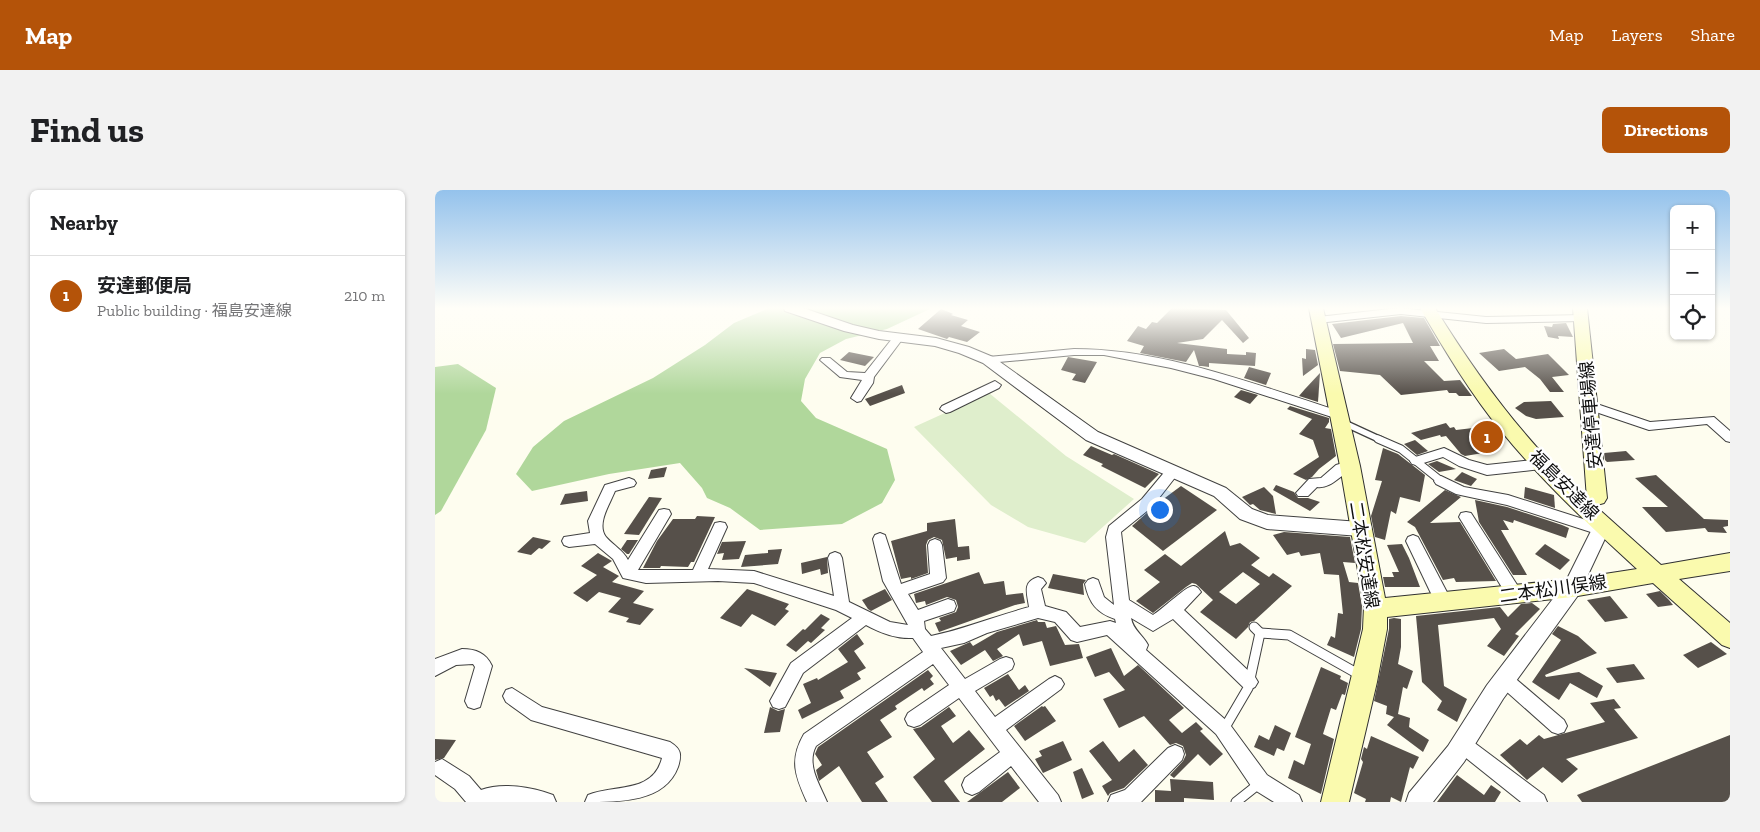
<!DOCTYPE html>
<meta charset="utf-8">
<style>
body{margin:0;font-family:"Zilla Slab","Noto Sans JP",serif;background:#f2f2f2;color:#202124}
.controls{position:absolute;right:15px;top:15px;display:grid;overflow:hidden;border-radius:8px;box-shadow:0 1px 4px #0004}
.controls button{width:45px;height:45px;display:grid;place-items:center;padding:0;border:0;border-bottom:1px solid #e0e0e0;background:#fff;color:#202124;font:25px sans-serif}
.you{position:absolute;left:724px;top:319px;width:18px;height:18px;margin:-12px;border:4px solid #fff;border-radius:50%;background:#1a73e8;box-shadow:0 0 0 8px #1a73e833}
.badge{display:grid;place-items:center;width:32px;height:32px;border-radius:50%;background:#b45309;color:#fff;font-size:16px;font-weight:700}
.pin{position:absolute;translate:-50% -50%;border:2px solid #fff;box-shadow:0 1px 5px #0006}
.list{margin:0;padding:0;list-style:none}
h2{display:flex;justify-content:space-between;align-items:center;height:65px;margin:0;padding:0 20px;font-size:21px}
h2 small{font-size:16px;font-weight:400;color:#757577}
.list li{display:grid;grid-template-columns:32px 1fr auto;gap:15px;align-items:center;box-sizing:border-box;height:80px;padding:0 20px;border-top:1px solid #e0e0e0}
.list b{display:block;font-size:19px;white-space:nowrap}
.list p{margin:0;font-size:16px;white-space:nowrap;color:#757577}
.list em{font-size:16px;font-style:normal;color:#757577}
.icon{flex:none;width:28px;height:28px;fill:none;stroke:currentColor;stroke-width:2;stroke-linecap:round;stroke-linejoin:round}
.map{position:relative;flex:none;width:1295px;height:612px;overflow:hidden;border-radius:8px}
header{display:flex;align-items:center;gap:30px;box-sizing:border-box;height:70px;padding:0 25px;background:#b45309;color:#fff}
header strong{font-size:24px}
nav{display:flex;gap:28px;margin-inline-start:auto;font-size:18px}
.intro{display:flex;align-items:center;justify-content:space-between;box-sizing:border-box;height:120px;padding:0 30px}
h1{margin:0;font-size:35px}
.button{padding:12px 22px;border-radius:8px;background:#b45309;color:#fff;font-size:18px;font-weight:700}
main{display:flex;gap:30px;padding:0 30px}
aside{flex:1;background:#fff;border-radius:8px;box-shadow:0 1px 4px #0004}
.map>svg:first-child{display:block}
</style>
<header>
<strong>Map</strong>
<nav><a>Map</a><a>Layers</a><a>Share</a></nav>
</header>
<div class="intro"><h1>Find us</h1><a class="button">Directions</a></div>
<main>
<aside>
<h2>Nearby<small></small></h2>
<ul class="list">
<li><span class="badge">1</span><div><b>安達郵便局</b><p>Public building · 福島安達線</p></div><em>210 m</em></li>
</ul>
</aside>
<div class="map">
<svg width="1295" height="612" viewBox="0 0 1295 612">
<rect width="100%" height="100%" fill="#fefdef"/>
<g fill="#b0d79b">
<polygon points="334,118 497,118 452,139 411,149 385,163 370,189 366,211 381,228 452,259 460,290 447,313 407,334 325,340 295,318 272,308 267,298 245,273 174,284 97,301 81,284 98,257 129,231 218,188 270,155 299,133"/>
<polygon points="23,174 61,198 51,240 6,321 0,325 0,177"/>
</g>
<polygon fill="#dfeecc" points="554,203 631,266 699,309 650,353 593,337 556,315 479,237"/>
<g fill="#56504a" fill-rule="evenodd">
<polygon points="737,118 791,120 814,148 808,153 787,130 768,149 742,153 792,159 792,164 811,165 811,162 821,163 820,176 774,173 774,177 767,176 764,176 759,160 751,172 705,163 709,156 692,151 703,136 711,139 717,132 722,133"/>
<polygon points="506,119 516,123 518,124 516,125 533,130 526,136 545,142 532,152 514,147 512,149 483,139"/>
<polygon points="966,126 989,128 1005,156 995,156 1004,171 989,171 1009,191 1025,190 1037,206 1024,206 1021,203 1014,203 1012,200 966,205 945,185 905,181 898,154 978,153 968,133 906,148 897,134"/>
<polygon points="1131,133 1138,147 1123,146 1124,149 1113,147 1109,136 1117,137 1118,134"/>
<polygon points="871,159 880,160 883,175 868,186 867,168 871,169"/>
<polygon points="1069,159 1081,169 1113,164 1134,185 1117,187 1129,202 1115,202 1105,189 1090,177 1064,181 1044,163"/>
<polygon points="414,162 439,167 430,176 405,170"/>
<polygon points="633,167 662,172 650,193 637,190 641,184 626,180"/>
<polygon points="814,177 836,183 831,195 809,188"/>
<polygon points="885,183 883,212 864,206 870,199"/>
<polygon points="467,195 470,203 435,216 430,209"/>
<polygon points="806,200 823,205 815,214 799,207"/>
<polygon points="1116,211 1129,227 1101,229 1091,226 1080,218 1089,212"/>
<polygon points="855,216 894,228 894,232 890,238 896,239 901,266 884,279 877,287 871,290 858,284 884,267 878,250 864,244 877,229 852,219"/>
<polygon points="1011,233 1015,238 1019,237 1021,240 1055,236 1068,253 1048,255 1054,262 1030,266 1026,264 1011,246 1006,247 1005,245 986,250 976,243"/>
<polygon points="980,250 993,261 982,265 969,254"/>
<polygon points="656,256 677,265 679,264 724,284 710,298 666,276 668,274 648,265"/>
<polygon points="948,258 963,264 990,285 985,312 965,307 961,324 956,321 950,350 940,347 936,326 947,291 940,290"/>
<polygon points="1191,261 1200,270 1172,272 1170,270 1169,263"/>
<polygon points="1002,271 1021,279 1004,282 993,274"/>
<polygon points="232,277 229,287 213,289 216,280"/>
<polygon points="1027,282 1042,289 1036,296 1019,290"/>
<polygon points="1221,285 1269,329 1293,330 1293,336 1288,337 1292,343 1273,342 1270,338 1231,342 1207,317 1233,317 1200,288"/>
<polygon points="841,295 859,302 863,308 873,308 885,312 875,321 838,300"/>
<polygon points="746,296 782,320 728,361 697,336 723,313"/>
<polygon points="829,297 838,306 841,324 825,320 818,314 815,315 807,307"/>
<polygon points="1090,297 1119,305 1120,318 1089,308"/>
<polygon points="1010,300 1026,307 995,333 1025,332 1061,391 1021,392 1019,388 1008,390 980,337 972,332"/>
<polygon points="152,301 153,311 125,315 130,304"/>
<polygon points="214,307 227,308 204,345 189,344"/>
<polygon points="1040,310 1072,317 1127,335 1134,338 1131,348 1079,330 1078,333 1068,330 1074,340 1066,340 1092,385 1078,385 1044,332"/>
<polygon points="262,326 280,327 259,372 256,372 253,377 226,376 225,378 208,378 222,351 238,329 260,329"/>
<polygon points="520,329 523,357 534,356 535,369 522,371 522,367 511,369 507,350 499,347 493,350 491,355 493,383 476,389 476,387 466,389 456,351 492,341 492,333"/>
<path d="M790,341L795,356L805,353L825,368L816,375L834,387L838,383L857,396L819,431L815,432L813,437L801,449L765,422L778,410L761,394L757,393L751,397L718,423L701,411L725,392L709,380L730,364L746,376ZM808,382L825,394L801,414L784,402Z"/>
<polygon points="849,342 915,347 920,373 908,372 914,392 923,393 927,416 926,439 919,467 892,455 896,446 900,448 903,423 908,424 904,385 889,384 885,363 866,366 864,362 852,365 838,345"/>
<polygon points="98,347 116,351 107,359 104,358 96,365 82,362"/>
<polygon points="192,350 203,350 194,364 192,364 186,359"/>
<polygon points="311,351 304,369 287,370 289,363 282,364 287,352"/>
<polygon points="967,354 974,368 985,397 950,397 948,387 959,387 957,382 964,382 952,355"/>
<polygon points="1110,354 1135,370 1125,380 1100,364"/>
<polygon points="347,359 343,374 306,377 310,365 333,363 333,360"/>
<polygon points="163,363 177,371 168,377 184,386 177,392 209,401 198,413 219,419 205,435 191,432 194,428 173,422 186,408 164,402 152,412 138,403 162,385 146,376"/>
<polygon points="392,367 393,383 386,385 385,379 367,384 366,373"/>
<polygon points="544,382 549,394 569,391 571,405 588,403 590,413 580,415 504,442 500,433 506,431 504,428 521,422 523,417 521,410 512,407 491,415 490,411 481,413 479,404"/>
<polygon points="618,384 651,390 648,394 649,405 613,398"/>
<polygon points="312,399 354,414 350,419 354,421 340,436 317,424 306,437 285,428"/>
<polygon points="450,399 457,410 436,421 433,419 427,410"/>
<polygon points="1225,401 1234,410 1238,415 1223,417 1211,404"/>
<polygon points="1175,406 1193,428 1170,432 1152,410"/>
<polygon points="1097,413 1105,419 1080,444 1084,446 1069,466 1052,456 1066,439 1059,428 1003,435 1009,496 1032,509 1022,532 1002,520 1007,511 987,492 981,426 1065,417 1073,427 1086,414"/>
<polygon points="386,424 395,429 386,438 390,440 376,453 373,451 361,462 351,455 368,439 370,440"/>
<polygon points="959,428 966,429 966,457 963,474 978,481 972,499 968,497 963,524 975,528 974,537 994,550 988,562 952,535 959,527 951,524 952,516 939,511 954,439 954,429"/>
<polygon points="602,430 603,432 610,432 612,438 621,436 630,455 644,454 648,468 615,476 607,451 588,456 584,444 562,459 568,466 558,471 550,460 526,475 515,461 535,452 538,456 562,442"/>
<polygon points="1123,436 1143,446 1162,463 1110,485 1111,487 1144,482 1168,496 1162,508 1135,493 1124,510 1097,492 1126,450 1117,444"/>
<polygon points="422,444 429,454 419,461 431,478 422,483 426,489 405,501 409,508 367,529 363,520 376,513 368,494 382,488 383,490 413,472 403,459"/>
<polygon points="1276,452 1292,464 1263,478 1248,465"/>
<polygon points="676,458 689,486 703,475 749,518 734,530 747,543 761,532 768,539 765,541 788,564 775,576 763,564 739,588 735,585 748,571 751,565 748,556 741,553 735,555 709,526 684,538 668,509 690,500 674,482 660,487 651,467"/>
<polygon points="1199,474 1210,489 1182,493 1171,478"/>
<polygon points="886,477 906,486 905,489 913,493 910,505 907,504 901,520 896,518 888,544 899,549 886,604 853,588 859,570 869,575 876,554 860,547"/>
<polygon points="309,478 342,483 335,497"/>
<polygon points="493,480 498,486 495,489 499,494 489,501 487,498 460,516 462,519 445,530 457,547 432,562 449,587 440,593 453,612 427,612 404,576 384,591 381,580 387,575 380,564 383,557"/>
<polygon points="573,484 584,500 590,495 594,501 570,517 564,509 561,511 558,505 555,507 549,498"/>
<polygon points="1179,509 1186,518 1179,519 1203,548 1131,569 1143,579 1127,593 1108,577 1092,590 1065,565 1085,549 1092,555 1104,545 1109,549 1170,532 1155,513"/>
<polygon points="607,516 608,517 610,516 621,531 590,551 579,536"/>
<polygon points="335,517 343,521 350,519 345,542 329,543"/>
<polygon points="514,517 521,526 506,536 518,553 534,540 550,559 509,591 525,612 497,612 478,587 500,569 478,539 486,537"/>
<polygon points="840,535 856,543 849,561 842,558 839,566 819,557 824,545 834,550"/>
<polygon points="1295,545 1295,612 1147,612 1142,605"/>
<polygon points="936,546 984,567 978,579 975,577 966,612 956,607 955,612 930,612 931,609 919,603 928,572 926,569 929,557 932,559"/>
<polygon points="0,549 21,550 9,568 0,570"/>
<polygon points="628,551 637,570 608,583 600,569 607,566 604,561"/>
<polygon points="668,551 684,572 699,559 713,575 689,598 675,603 673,606 667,596 677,590 654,561"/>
<polygon points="647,578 659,604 647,609 638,582"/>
<polygon points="573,582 585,598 567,612 532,612"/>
<polygon points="1022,585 1049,605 1056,595 1066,602 1060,612 1002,612"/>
<polygon points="735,589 778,592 779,610 749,608 749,612 720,612 720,600 736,601"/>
</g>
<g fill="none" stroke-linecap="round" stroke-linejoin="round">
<defs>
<polyline id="service-far2" points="907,232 946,250"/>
<polyline id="service-far1" points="943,249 966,259 1006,291"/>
<g id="service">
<polyline points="825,443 854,445 925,485"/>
<polyline points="789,539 813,498 825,443 819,437"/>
<polyline points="801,612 825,593"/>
</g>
<g id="minor">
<polygon points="964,118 1051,127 1146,125 1151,128 1146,131 1051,133 966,124 883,133 878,130 883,127"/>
<polygon points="464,144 469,147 439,187 438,193 426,211 422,212 416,208 427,190 405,187 385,170 387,168 395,168 412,182 430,183 460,145"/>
<path d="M639,159C730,159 821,195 907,222L909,225L903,229L779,189L736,178L669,165H639L553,173L547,170L553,167Z"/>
<polygon points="560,191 566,195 564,198 515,222 511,223 505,219 507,216"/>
<polygon points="1153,211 1215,232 1279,227 1295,241 1295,252 1291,251 1272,234 1214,240 1149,218 1147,215 1149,212"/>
<polygon points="1009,258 1034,270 1052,275 1106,269 1111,271 1113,274 1111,277 1106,279 1052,285 1024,276 1008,267 982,275 977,274 975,271 977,268"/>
<path d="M915,271L920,273L922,276L920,279C905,283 898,299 882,297L873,306H863L861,303L874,289L886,288L901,275Z"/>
<path d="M737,277L742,279L744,282L742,285L717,317L686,342L694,410L718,425C726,420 750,398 755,397C759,395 760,396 763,398L766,402L749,420L820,487L823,492L820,497L814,500L808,497L738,429L718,441L696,428C698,440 708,445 713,455L711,460L793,532L832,585L864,605L867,612H839L818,599L781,544L672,445L642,452L636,450L620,432L603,428L552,443L529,453L506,458L530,489L565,469L571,467L577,469L579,474L577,479L540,501L560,527L614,489L620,486L626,489L629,494L626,499L571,540L623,605L626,612H604L576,576L544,602L537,605L530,602L527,595L530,588L565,562L524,508L485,535L479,537L473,535L470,529L473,523L514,495L498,474L381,556C371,575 385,595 392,612H372C360,586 354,570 369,544L488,462L478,448C461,449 446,443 431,435L368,483L350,517L344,519L338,517L335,511L356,473L417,428L401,420L319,393L283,391L211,393L188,388L178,369L160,354L134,357L129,355L127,351L129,347L155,343L153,331L170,295L194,288L199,290L201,293L199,296L180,301C175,314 161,334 171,347C179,356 188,360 193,370L224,320L229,319L234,320L236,324L203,380H258L280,333L285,332L290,333L292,337L273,379L319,381L399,406L393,368L395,364L400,362L405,364L407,368L414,412L455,432L473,435L448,391L438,349L440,345L445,343L450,345L466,394L495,384L493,355L495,351L500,349L505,351L507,355L511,388L508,392L473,404L483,420L513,409L519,411L521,416L519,421L489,431L490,439L496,446C529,439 561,426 594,417C592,403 587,392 603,387L608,389L611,393L606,399L610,416L631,422L645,437L675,431L681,433L680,429C662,423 654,413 650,394L653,390L658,388L663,390L669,407L679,415L671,347L674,336L707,309L732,279Z"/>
<polygon points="1006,286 1029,297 1073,305 1170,336 1172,340 1170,344 1165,345 1072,315 1021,304 1001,294 999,291 1001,288"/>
<polygon points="1031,322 1036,323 1086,401 1088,405 1086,409 1080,411 1074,409 1024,327 1026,323"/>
<polygon points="978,345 983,347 1015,408 1017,413 1015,418 1009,419 1003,418 971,351 973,347"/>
<path d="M27,459C41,459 51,463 57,476L45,517L39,519L33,517L30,511L40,477L38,474L21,475L0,486V469Z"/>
<polygon points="1069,481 1075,484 1129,530 1132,536 1129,542 1123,544 1117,542 1063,494 1060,489 1063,484"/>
<path d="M77,498L107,517L235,552C246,559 247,564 243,577C230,612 186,612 150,612L153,605C180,594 218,604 227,568L96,530L71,512L68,506L71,500Z"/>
<polygon points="1027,545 1033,548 1109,605 1112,612 1086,612 1021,560 1018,554 1021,548"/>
<polygon points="740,555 747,558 749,564 747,570 706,612 673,612 676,605 690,600 733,558"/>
<path d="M7,569L34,586L46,600C67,592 97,597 118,605L121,612H31L20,599L0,585V572Z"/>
</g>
<g id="tertiary">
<polygon points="349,118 368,118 418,135 444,141 501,148 534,157 558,167 663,242 791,298 817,319 833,325 925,332 931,334 934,339 931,344 925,346 832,339 805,329 779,306 651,250 548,173 524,163 500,156 444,149 409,141 350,121"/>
<polygon points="1165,333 1171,335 1174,340 1144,404 1068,509 1029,572 998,612 971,612 974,603 1013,556 1052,495 1130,393 1159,335"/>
</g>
<path id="secondary" d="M874,118H888L925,276L950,408L1137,389L1202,379C1154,335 1108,292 1067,242C1036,204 1010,161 985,118H1000C1046,192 1089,249 1152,309L1138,118H1152L1172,308L1169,313L1162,315L1158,314L1226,375L1295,363V381L1244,389L1295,433V458L1287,455L1218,393L1137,407L952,427V439L942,492L914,612H886L928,439L929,416L905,276Z"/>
</defs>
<use href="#service-far2" stroke="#414141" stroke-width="8"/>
<use href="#service-far1" stroke="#414141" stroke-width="9"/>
<use href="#service" stroke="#414141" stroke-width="11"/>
<use href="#minor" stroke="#414141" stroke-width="2"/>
<use href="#tertiary" stroke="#414141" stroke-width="2"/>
<use href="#secondary" stroke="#303030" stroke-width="2"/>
<use href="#service-far2" stroke="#fff" stroke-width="5.5"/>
<use href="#service-far1" stroke="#fff" stroke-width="7"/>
<use href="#service" stroke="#fff" stroke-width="9"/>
<use href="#minor" fill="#fff" fill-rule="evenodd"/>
<use href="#tertiary" fill="#fff" fill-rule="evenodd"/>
<use href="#secondary" fill="#fafaae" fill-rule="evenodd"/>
</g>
<linearGradient id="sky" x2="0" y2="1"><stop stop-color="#94c2ec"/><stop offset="0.58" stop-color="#fffef8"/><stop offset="1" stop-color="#fffef8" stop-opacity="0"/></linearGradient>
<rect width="1295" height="204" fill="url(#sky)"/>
<g text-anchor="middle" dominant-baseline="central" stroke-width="5" stroke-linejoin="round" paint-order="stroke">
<g font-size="18" fill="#0e0e0e" stroke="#fff">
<text transform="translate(1156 225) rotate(-95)">安達停車場線</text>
<text transform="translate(1129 295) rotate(45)">福島安達線</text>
<text transform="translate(929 365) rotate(81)">二本松安達線</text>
<text transform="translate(1118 399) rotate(-8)">二本松川俣線</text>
</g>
</g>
</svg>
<div class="controls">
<button>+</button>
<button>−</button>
<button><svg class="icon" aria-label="locate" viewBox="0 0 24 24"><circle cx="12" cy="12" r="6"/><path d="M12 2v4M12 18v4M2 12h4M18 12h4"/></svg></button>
</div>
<div class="you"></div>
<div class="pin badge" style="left:1052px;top:247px">1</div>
</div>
</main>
